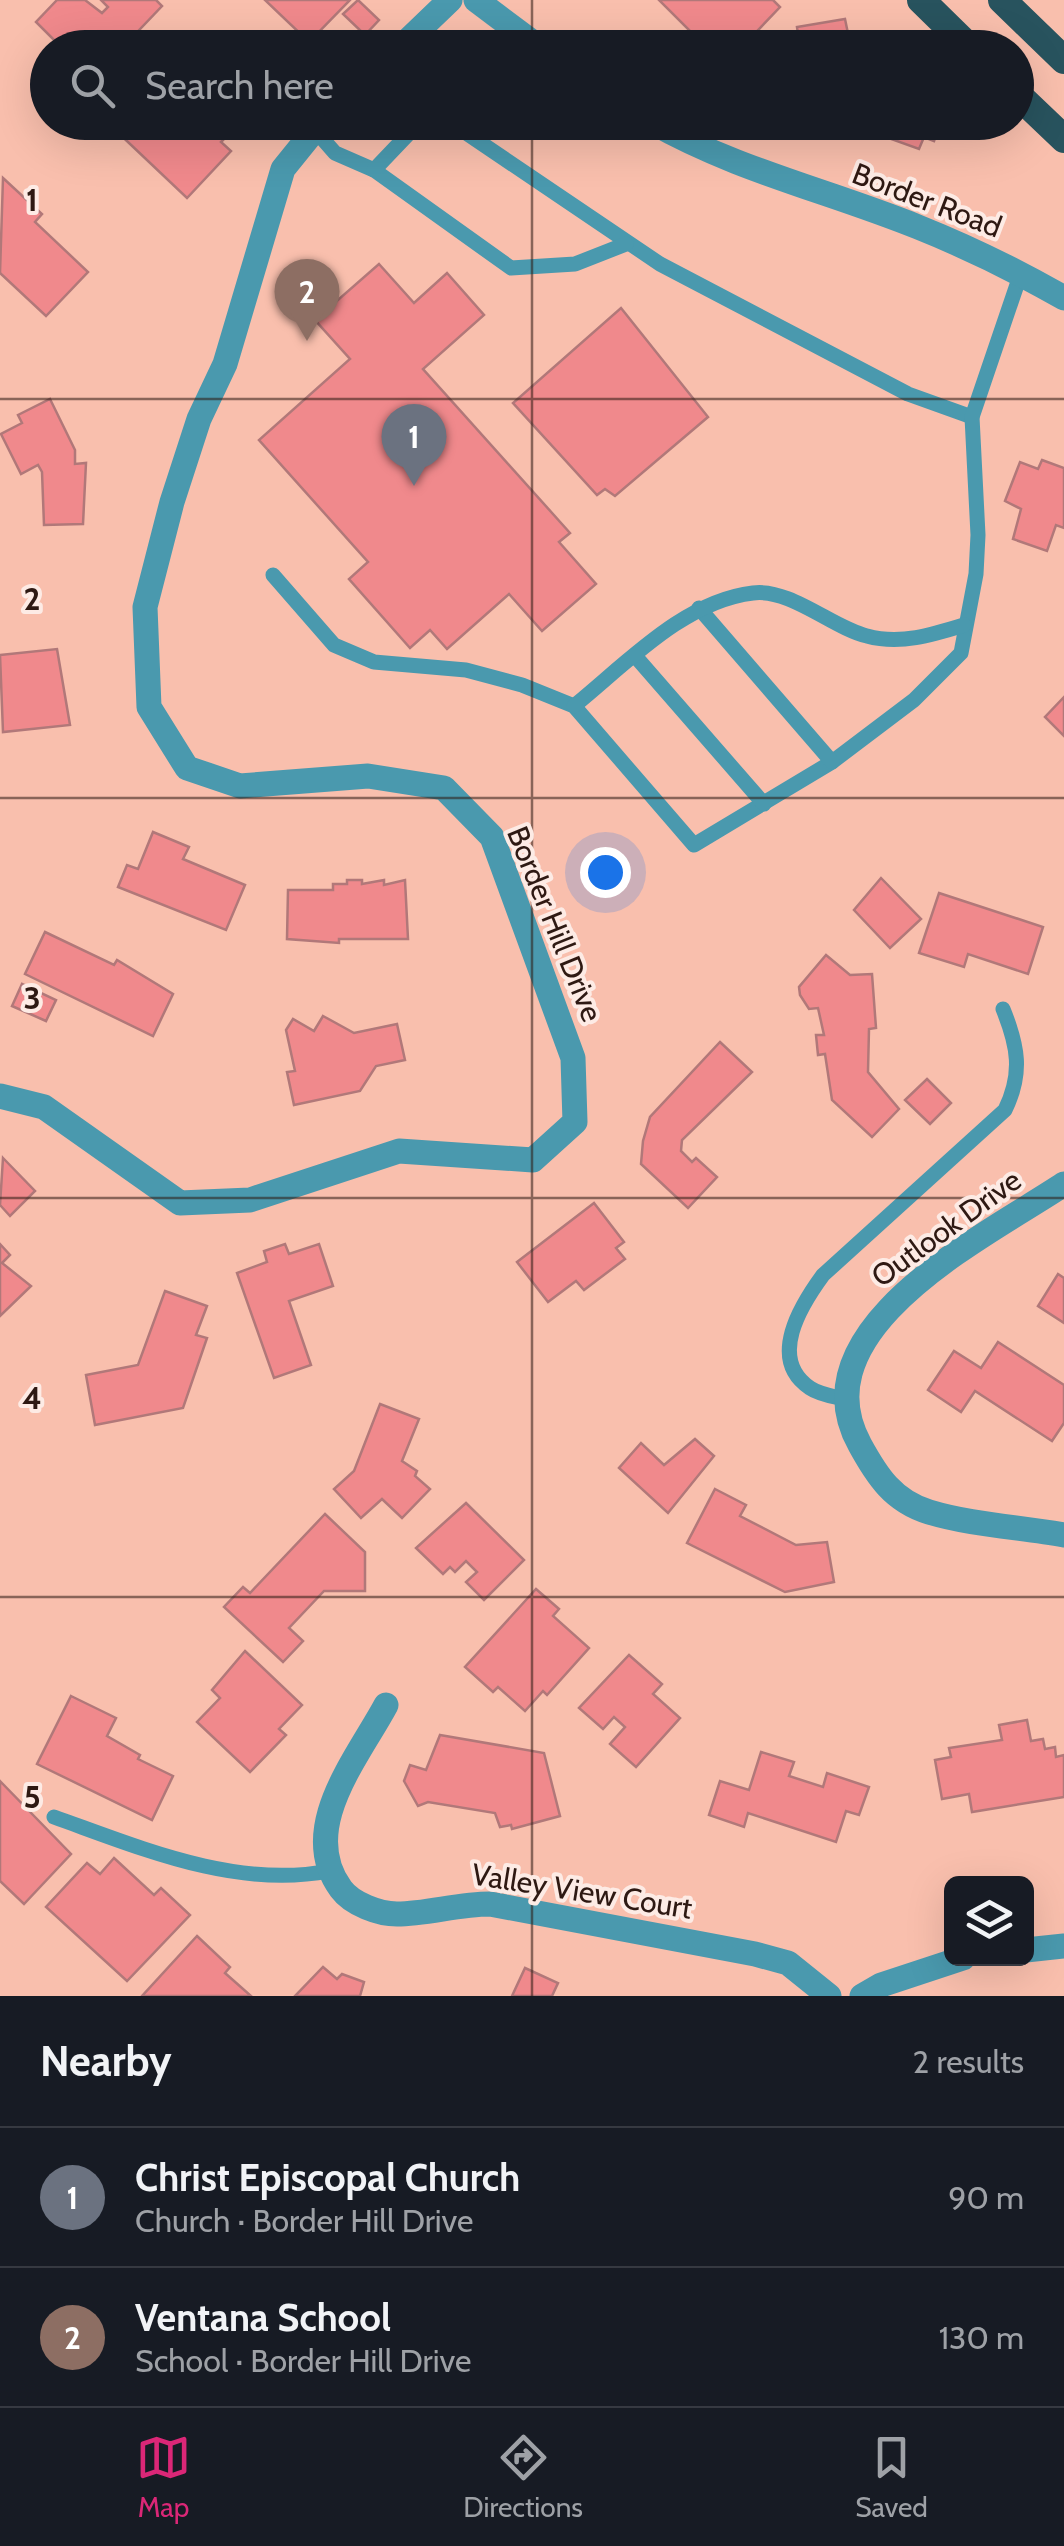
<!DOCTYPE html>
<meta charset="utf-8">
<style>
body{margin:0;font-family:Cabin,sans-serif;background:#20242c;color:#f1f3f6}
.controls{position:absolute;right:30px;bottom:30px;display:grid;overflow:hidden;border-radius:15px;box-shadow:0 10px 40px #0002}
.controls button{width:90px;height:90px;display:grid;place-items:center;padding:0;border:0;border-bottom:2px solid #363941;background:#171b24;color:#f1f3f6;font:50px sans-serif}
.you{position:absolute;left:605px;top:872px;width:35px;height:35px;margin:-25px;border:8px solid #fff;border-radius:50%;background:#1a73e8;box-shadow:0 0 0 15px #1a73e833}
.badge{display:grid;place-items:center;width:65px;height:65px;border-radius:50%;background:#db2777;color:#fff;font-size:32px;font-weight:700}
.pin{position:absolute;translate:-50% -82px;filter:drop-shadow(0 2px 5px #0008)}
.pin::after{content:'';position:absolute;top:52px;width:35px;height:30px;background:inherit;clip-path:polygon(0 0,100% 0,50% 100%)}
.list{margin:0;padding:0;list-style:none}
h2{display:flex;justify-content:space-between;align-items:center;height:130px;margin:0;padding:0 40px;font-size:42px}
h2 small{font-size:32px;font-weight:400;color:#9ea1a6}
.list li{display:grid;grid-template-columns:65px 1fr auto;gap:30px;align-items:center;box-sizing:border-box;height:140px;padding:0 40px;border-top:2px solid #363941}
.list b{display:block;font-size:38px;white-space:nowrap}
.list p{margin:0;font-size:32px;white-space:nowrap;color:#9ea1a6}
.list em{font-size:32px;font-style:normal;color:#9ea1a6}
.icon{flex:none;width:55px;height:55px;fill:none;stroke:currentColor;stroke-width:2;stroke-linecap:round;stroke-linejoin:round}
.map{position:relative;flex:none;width:1064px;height:1996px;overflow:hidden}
.search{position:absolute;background:#171b24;box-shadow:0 10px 40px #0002;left:30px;right:30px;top:30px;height:110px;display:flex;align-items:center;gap:25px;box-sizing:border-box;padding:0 35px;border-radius:55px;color:#9ea1a6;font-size:38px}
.sheet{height:410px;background:#171b24}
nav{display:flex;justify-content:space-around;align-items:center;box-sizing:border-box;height:140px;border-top:2px solid #363941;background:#171b24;font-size:28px;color:#9ea1a6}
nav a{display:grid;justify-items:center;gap:5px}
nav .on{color:#db2777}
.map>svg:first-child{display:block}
</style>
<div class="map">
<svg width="1064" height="1996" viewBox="0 0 1064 1996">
<rect width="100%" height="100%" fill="#f9bfad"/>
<g fill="#f0898c" stroke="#b17879" stroke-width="2.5">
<polygon points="57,0 85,0 102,13 108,7 101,0 156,0 162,6 122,48 62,48 36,22"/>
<polygon points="265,0 350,0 309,42"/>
<polygon points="358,0 379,20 365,35 343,14"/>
<polygon points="659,0 773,0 780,7 741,48 707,48"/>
<polygon points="845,19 851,48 800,48 797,27"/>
<polygon points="112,122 213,122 227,136 221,142 231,151 187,198 110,125"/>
<polygon points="844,122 941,122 934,141 924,137 919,149"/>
<polygon points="3,178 42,214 35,222 88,272 46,316 0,273"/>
<polygon points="379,264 414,303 447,273 484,315 423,369 570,533 559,542 596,584 542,631 509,594 447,649 430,630 410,648 349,579 368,562 259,440 350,359 315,320"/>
<polygon points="621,308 708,417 615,496 605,489 597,495 513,403"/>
<polygon points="50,399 75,450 75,464 86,463 83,524 44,525 42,472 38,465 21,474 1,434 22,423 18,415"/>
<polygon points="1042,460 1064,468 1064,528 1056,525 1047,551 1013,539 1021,509 1005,501 1020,462 1038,469"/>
<polygon points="57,649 70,725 3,732 0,655"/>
<polygon points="1064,697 1064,736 1045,717"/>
<polygon points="153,832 189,847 183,859 245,885 226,930 118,887 127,865 138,869"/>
<polygon points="881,878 921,919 890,948 854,910"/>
<polygon points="347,880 362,880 362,884 384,880 384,885 405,880 408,939 339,939 339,943 287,939 288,890 333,890 333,884 347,884"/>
<polygon points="939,893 1043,927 1028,974 968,954 964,967 919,953"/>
<polygon points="45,932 114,965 117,960 173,994 153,1036 25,974"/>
<polygon points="826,955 850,975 872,974 876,1028 869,1029 868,1072 899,1109 872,1137 832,1100 825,1054 818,1055 816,1035 824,1035 818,1008 809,1009 800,995 799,987"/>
<polygon points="22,984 56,1000 46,1021 12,1006"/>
<polygon points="323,1016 354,1033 397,1024 405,1060 376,1066 360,1091 294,1105 287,1072 295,1071 286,1030 293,1019 314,1031"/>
<polygon points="720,1042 752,1072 682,1140 681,1151 692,1162 696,1158 717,1177 688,1208 641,1164 643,1141 650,1117"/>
<polygon points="927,1079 951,1103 930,1124 905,1100"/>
<polygon points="3,1158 35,1191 10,1216 0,1205"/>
<polygon points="594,1203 624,1242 616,1248 625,1259 584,1290 576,1281 548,1302 517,1262"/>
<polygon points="0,1244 10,1255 2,1263 31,1286 0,1316"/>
<polygon points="285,1244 289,1254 319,1244 333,1286 289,1301 311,1365 274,1378 237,1273 267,1262 264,1251"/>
<polygon points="1058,1274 1064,1278 1064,1323 1038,1306"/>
<polygon points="165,1291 207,1306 196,1335 207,1338 183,1408 95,1425 86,1375 138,1365"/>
<polygon points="998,1342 1064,1385 1064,1423 1052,1441 975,1391 961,1412 928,1390 954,1351 981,1368"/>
<polygon points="380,1404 419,1419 402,1461 417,1471 415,1476 430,1489 402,1518 382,1499 361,1518 334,1489 354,1471"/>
<polygon points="695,1439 714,1456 668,1513 619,1468 641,1443 664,1465"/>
<polygon points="715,1489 746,1505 740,1516 796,1545 827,1542 834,1582 785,1592 687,1543"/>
<polygon points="466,1503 524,1560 484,1600 466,1582 477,1572 466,1561 455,1572 450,1567 443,1574 416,1548"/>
<polygon points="325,1514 365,1552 365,1591 324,1591 289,1628 303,1641 283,1662 224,1607 243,1587 250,1593"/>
<polygon points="536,1589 559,1609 553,1616 589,1648 547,1695 543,1691 525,1711 498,1687 493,1692 465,1667"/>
<polygon points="245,1651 302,1705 279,1729 286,1735 250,1772 197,1722 220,1698 212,1690"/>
<polygon points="629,1655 662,1684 653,1694 680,1718 636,1767 610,1744 625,1727 614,1717 603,1729 579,1708"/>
<polygon points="71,1696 116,1718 107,1736 140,1755 138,1759 173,1776 152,1820 37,1764"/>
<polygon points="1027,1720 1031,1741 1043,1739 1045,1749 1055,1747 1056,1757 1064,1755 1064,1797 972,1812 969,1794 942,1799 935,1760 951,1757 949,1748 1002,1740 999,1725"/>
<polygon points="440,1735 544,1753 560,1816 512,1829 511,1825 500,1827 495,1813 428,1802 418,1806 404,1781 410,1765 426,1770"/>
<polygon points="761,1752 794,1762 789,1776 823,1787 827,1773 869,1787 859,1815 846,1811 836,1842 748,1813 744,1827 709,1815 720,1781 749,1790"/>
<polygon points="0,1781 71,1854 24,1904 0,1881"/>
<polygon points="114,1858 154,1895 161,1888 190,1915 127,1981 46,1907 87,1863 100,1874"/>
<polygon points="197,1936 230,1967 225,1973 251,1996 142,1996"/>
<polygon points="323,1967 337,1979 342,1974 364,1982 360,1996 295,1996"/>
<polygon points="525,1968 558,1983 552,1996 512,1996"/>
</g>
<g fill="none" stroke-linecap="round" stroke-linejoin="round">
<g stroke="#4a99ae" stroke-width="15">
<polyline points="450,122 660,264 908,394 972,417"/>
<polyline points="314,129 335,153 374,170 511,268 575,264 626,244"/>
<polyline points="374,170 414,128 433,122"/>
<polyline points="273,575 334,645 374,662 466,670 522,685 574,706 694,845 832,762 914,700 961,653 976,574 978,535 972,417 1021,273"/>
<polyline points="699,608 832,762"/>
<polyline points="636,657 764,804"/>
<path d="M574,706C626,664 684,601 753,593C790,588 833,628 867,636C900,645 932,635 964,625"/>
<path d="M848,1400C837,1397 820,1395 810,1388C767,1359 801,1305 823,1275L1005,1110C1023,1073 1018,1046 1003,1009"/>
<path d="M54,1817C141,1848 236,1889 329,1871"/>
</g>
<g stroke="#4a99ae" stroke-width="25">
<polyline points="476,0 540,48"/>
<polyline points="400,48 450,0"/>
<path d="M652,122C736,170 829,191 918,227C968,247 1017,271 1064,298"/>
<polyline points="0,1096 44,1107 180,1203 250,1200 399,1151 533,1160 575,1122 573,1058 492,837 444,788 368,776 240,786 187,768 149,707 145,607 172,502 199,419 225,364 283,169 321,122"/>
<path d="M1064,1184C988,1235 795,1328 860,1445C877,1476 893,1501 929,1512C972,1525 1020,1527 1064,1535"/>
<path d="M386,1705C357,1759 297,1829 341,1889C352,1904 379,1914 397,1914C427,1914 458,1904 490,1904L755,1954L788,1963L829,1996"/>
<polyline points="1026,1950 1064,1946"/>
<polyline points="862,1996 881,1985 963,1958"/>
</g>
<g stroke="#28535e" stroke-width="28">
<polyline points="921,0 970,48"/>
<polyline points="1002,0 1064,60"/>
<polyline points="1016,93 1064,139"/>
</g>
</g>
<path fill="none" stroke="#2e1913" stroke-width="2.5" stroke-opacity="0.55" d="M532,0V48M532,122V1996M0,399H1064M0,798H1064M0,1198H1064M0,1597H1064"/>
<g text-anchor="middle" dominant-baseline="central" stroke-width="8" stroke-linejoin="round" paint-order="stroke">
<g font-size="30" fill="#2e1913" stroke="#fdebe5">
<text transform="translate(927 200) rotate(21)">Border Road</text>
<text transform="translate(555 924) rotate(68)">Border Hill Drive</text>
<text transform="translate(946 1228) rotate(-36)">Outlook Drive</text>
<text transform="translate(582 1891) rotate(9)">Valley View Court</text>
</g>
</g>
<g font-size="32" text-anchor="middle" font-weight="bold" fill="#2e1913" stroke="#fdebe5" stroke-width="8" stroke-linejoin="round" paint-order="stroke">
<text x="32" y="211">1</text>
<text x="32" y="610">2</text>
<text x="32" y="1009">3</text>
<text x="32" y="1409">4</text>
<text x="32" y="1808">5</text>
</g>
</svg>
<div class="controls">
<button><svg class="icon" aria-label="layers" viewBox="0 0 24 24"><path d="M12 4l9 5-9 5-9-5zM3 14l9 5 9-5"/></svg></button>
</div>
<div class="you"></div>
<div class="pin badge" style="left:414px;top:486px;background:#6b7280">1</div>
<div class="pin badge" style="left:307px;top:341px;background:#8d6e63">2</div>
<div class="search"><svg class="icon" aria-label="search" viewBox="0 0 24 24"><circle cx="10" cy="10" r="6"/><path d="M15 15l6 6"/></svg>Search here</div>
</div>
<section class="sheet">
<h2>Nearby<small>2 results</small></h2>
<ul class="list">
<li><span class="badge" style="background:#6b7280">1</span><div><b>Christ Episcopal Church</b><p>Church · Border Hill Drive</p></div><em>90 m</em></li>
<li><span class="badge" style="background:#8d6e63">2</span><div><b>Ventana School</b><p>School · Border Hill Drive</p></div><em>130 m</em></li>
</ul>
</section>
<nav>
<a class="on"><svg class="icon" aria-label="map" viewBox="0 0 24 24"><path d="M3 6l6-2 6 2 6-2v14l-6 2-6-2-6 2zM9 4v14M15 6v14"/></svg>Map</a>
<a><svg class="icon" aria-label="directions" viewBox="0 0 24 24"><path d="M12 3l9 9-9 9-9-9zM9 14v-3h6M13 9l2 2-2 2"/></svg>Directions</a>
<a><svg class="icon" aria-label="saved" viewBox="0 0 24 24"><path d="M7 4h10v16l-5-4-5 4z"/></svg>Saved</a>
</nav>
